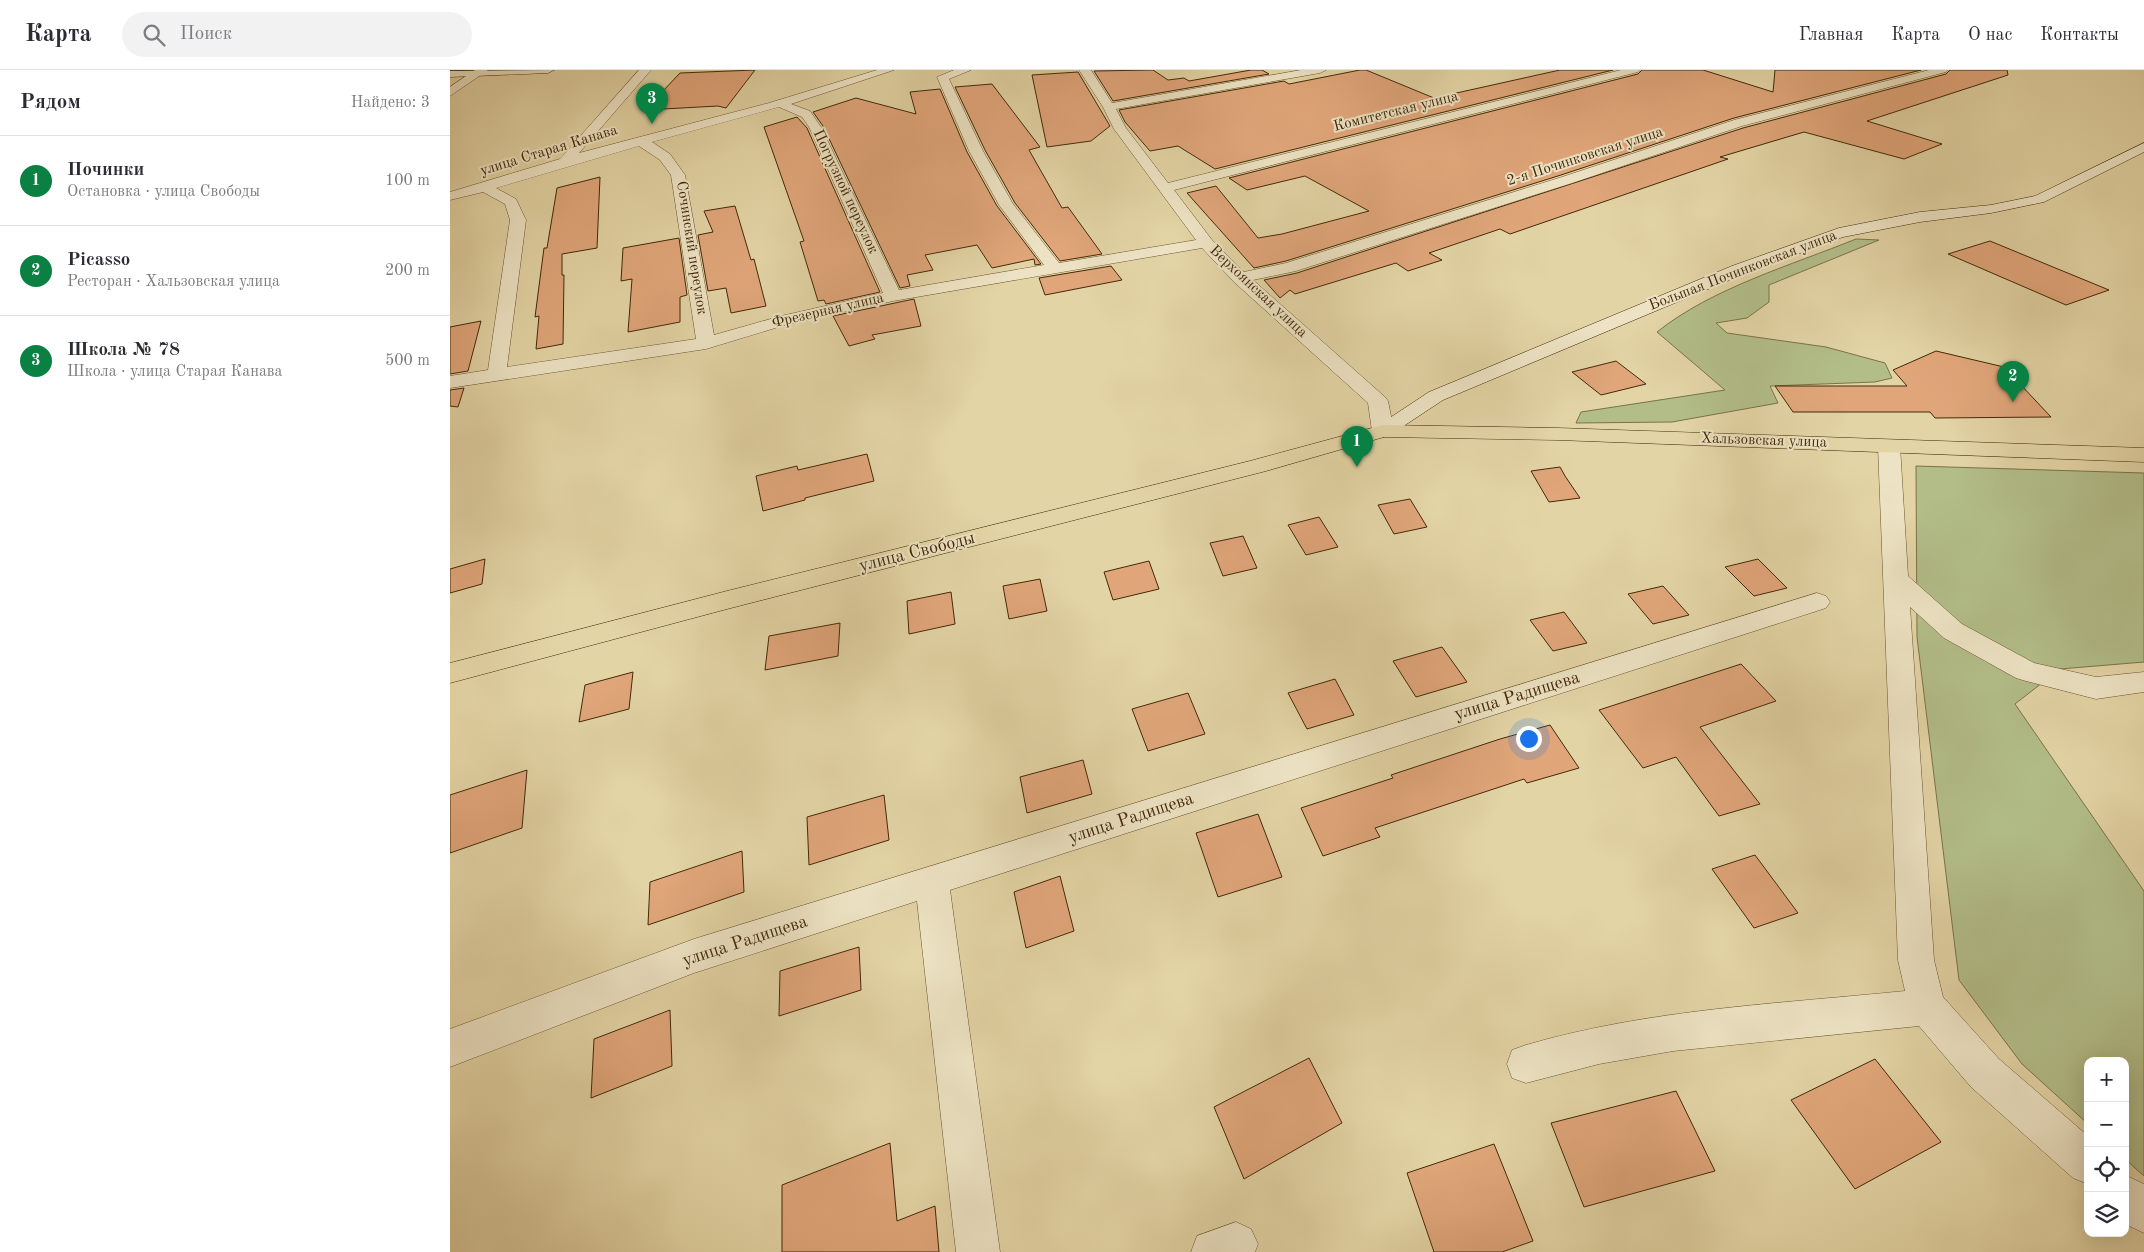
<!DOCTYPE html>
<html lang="ru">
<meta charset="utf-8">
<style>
body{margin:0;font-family:"Old Standard TT",serif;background:#f2f2f3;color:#2b2b33}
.controls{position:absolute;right:15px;bottom:15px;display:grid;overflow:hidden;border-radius:10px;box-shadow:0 5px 20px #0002}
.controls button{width:45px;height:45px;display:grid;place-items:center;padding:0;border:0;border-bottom:1px solid #e1e1e2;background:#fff;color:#2b2b33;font:25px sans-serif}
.you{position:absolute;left:1078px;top:668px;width:18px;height:18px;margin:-12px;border:4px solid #fff;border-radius:50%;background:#1a73e8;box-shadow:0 0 0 8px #1a73e833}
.badge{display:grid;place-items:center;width:32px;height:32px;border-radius:50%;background:#0b8043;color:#fff;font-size:16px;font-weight:700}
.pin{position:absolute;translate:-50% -41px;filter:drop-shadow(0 1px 2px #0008)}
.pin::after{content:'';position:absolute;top:26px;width:18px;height:15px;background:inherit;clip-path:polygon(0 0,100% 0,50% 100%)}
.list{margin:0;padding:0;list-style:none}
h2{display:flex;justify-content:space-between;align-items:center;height:65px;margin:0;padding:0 20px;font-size:21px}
h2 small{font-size:16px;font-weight:400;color:#7c7c81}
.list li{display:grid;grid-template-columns:32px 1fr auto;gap:15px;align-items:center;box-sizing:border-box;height:90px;padding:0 20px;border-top:1px solid #e1e1e2}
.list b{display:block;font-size:19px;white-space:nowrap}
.list p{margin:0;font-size:16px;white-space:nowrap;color:#7c7c81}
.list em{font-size:16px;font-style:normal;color:#7c7c81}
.icon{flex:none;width:28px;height:28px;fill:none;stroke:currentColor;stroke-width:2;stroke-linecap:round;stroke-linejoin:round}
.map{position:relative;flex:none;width:1694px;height:1182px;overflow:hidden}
header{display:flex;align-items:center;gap:30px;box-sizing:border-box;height:70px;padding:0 25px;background:#fff;border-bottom:1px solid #e1e1e2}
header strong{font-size:24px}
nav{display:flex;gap:28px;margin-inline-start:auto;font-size:18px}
.search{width:350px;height:45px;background:#f2f2f3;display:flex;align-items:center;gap:12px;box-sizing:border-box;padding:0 18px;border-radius:28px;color:#7c7c81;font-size:19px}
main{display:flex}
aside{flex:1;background:#fff}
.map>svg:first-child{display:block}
</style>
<header>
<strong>Карта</strong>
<div class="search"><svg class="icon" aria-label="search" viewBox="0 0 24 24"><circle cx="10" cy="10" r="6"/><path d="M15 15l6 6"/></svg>Поиск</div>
<nav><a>Главная</a><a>Карта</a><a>О нас</a><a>Контакты</a></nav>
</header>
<main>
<aside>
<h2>Рядом<small>Найдено: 3</small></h2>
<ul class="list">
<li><span class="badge">1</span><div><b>Починки</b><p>Остановка · улица Свободы</p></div><em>100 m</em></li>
<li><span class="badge">2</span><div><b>Picasso</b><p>Ресторан · Хальзовская улица</p></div><em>200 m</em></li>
<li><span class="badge">3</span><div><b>Школа № 78</b><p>Школа · улица Старая Канава</p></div><em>500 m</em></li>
</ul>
</aside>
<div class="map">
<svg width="1694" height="1182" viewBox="0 0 1694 1182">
<rect width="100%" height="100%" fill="#e3d4a5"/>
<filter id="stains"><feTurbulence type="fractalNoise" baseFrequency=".004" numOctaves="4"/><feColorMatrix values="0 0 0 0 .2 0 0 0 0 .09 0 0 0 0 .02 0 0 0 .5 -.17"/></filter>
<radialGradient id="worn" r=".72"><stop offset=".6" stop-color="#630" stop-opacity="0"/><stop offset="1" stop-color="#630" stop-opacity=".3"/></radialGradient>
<g fill="#b2bd88" stroke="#7a7348">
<path d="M1406,169L1429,170L1319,215V232L1297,248L1266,253L1277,263L1376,277L1435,293L1442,308L1425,312L1320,316L1328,333L1222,352L1126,353L1131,342L1275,320L1207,262C1262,218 1342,195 1406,169Z"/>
<polygon points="1466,396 1694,403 1694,592 1610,599 1565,634 1694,821 1694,1106 1675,1089 1675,991 1638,991 1638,1054 1572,994 1509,910 1467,567"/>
</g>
<g fill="#e0a67a" stroke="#432908">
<polygon points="305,0 276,38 268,36 195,40 230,3"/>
<polygon points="703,0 718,10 734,8 739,11 801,0 812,0 819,4 663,31 644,1"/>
<polygon points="910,0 916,0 984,28 1110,0 1163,0 765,99 728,76 700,81 675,52 669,40 834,11 839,14"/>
<polygon points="1192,0 1253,0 1323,22 1325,0 1471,0 1284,48 1111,105 836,191 804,198 737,123 766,116 808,168 832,164 919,141 855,106 797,120 779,108 1188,4"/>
<polygon points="1500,0 1557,0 1558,5 1417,51 1492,74 1454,89 1354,62 1270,87 1278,89 1060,164 1050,159 979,183 992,190 958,201 946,193 845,224 840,220 830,228 814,210 847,203 1293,58 1496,4"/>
<polygon points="628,2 660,56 641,71 597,77 582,5"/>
<polygon points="542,14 590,77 579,80 612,138 618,137 652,184 610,191 565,133 535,80 505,17"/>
<polygon points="490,19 517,82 547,136 591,194 585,195 584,189 542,198 527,175 475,185 483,200 457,205 460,216 450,218 373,56 363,42 406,28 466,44 460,22"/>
<polygon points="347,47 357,58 430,222 376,234 374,230 368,231 350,172 354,171 314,57"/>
<polygon points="150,107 147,178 112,184 112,205 114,205 113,274 86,279 89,246 85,247 94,178 97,178 107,118"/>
<polygon points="285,136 301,190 304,189 316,236 281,243 276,218 258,221 248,165 263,162 254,141"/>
<polygon points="229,168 237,225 230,227 230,252 178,262 182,209 171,211 173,178"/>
<polygon points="1540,171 1603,197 1659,220 1616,235 1498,184"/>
<polygon points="661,196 672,210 595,225 589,208"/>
<polygon points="464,229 471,256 422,265 425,269 399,276 383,246"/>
<polygon points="31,251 18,301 0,304 0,257"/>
<polygon points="1486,281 1554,297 1601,347 1485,348 1480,342 1343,342 1325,316 1457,316 1443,300"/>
<polygon points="1166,291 1196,314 1151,325 1122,302"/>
<polygon points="14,318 8,337 0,336 0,320"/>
<polygon points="417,384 424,411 355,428 355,430 313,441 306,406 347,396 348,400"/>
<polygon points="1110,397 1115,406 1130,428 1099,432 1081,401"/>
<polygon points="960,429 977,457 944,464 928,435"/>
<polygon points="869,447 888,477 856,485 838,455"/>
<polygon points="793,466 807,498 773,506 760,473"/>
<polygon points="35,489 32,514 0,523 0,499"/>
<polygon points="1308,489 1337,518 1304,526 1275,497"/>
<polygon points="699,491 709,519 663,530 654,502"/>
<polygon points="590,509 597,541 559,549 553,516"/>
<polygon points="1213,516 1239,545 1203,554 1178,524"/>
<polygon points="501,522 505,554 459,564 457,531"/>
<polygon points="1114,542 1137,573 1103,581 1080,550"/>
<polygon points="390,553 388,586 315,600 319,566"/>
<polygon points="992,577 1017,612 966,627 943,591"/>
<polygon points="1291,594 1326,631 1250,657 1310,734 1269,746 1226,687 1193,698 1149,640"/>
<polygon points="183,602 179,639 129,652 135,615"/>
<polygon points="885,609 904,645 857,659 838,623"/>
<polygon points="738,623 755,664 698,681 682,639"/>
<polygon points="1100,655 1129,698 1077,713 1074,709 925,758 930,767 873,786 851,738 943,708 941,705 1050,669"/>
<polygon points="633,690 642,724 577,743 570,707"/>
<polygon points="77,700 72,758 0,783 0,725"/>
<polygon points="434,725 439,770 359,795 357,747"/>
<polygon points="808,744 832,807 768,827 746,763"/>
<polygon points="292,781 294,822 198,855 200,812"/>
<polygon points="1305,785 1348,843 1304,858 1262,799"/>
<polygon points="610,806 624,861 576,878 564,822"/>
<polygon points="409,877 411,920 329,946 330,901"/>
<polygon points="220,940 222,996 141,1028 144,969"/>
<polygon points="859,988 892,1053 794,1109 764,1037"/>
<polygon points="1425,989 1491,1072 1405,1119 1341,1030"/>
<polygon points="1226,1021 1265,1101 1134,1137 1101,1053"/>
<polygon points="440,1073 447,1151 485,1136 489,1182 332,1182 332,1115"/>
<polygon points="1044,1074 1083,1171 1052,1182 984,1182 957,1103"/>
</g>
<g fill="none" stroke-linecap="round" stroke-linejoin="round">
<defs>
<g id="street">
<polygon points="25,0 38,0 0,26 0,17"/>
<path d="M189,0H201L129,83L319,33L427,0H444L341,34L360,41L371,57L449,220L594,195L549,135L519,81L487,7L504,0H521L499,9L533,81L563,134L609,193L746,170L664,59L653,37L629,0H641L662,33L851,0H876L870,3L666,39L676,58L718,113L1171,0H1190L1188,2L724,120L762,170L794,202L836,193L1112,107L1284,50L1479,0H1498L1496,2L1292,56L1122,113L846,201L803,210L935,327L938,331L944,361L940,365L933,367L926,365L922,361L918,333L784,212L752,178L443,231L335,255L256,279L0,318V306L38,300L60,150L55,134L33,122L0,130V122L110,89ZM329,37L352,47L359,57L433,223L331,246L264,265L235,105L220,84L202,72ZM189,76L210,90L221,105L246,269L57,297L76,150L66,129L46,118Z"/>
<path d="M1439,370L1447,371L1450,376L1458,506L1512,554L1584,593L1646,607L1694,602V622L1646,629L1576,611L1566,608L1494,568L1460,537L1484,890L1493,927L1549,989L1638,1066V1114L1623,1108L1521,1017L1469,956L1223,981L1149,994L1076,1013L1062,1008L1057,994L1062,980L1076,975C1200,939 1327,934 1455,921L1448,890L1428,376L1431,371Z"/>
<polygon points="1367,523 1376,526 1380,532 1376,538 500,820 550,1182 506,1182 467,831 244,903 0,997 0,959 244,869"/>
<polygon points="1675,1105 1694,1114 1694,1163 1675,1154"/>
<polygon points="786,1152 801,1159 808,1174 805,1182 741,1182 747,1166"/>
</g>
<g id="secondary">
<polygon points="104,0 98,3 0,7 0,1"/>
<polygon points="1694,73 1694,82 1594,132 1541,143 1470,152 1393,167 1294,204 993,330 940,365 933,367 926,365 922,361 926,357 979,322 1282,196 1389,158 1470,142 1541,135 1585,126"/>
</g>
<polygon id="primary" points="933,355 1108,358 1694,378 1694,392 1108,370 934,367 816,401 277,539 0,613 0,593 277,521 800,391"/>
</defs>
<use href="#street" stroke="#6b542f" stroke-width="1"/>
<use href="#secondary" stroke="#432908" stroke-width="1"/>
<use href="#primary" stroke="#432908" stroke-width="1"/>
<use href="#street" fill="#ede3c4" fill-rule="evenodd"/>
<use href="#secondary" fill="#ede3c4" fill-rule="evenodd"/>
<use href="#primary" fill="#e3d4a5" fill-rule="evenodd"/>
</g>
<g text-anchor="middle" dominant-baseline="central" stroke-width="4" stroke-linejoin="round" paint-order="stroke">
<g font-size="15" fill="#432908" stroke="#ede3c4">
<text transform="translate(946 42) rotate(-14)">Комитетская улица</text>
<text transform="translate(99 81) rotate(-17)">улица Старая Канава</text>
<text transform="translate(1135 87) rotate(-18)">2-я Починковская улица</text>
<text transform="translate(395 122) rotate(65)">Погрузной переулок</text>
<text transform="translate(241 178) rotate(81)">Сочинский переулок</text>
<text transform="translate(1293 201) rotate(-21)">Большая Починковская улица</text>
<text transform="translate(808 222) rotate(43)">Верхоянская улица</text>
<text transform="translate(378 241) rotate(-13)">Фрезерная улица</text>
<text transform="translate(1314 371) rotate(2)">Хальзовская улица</text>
</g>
<g font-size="18" fill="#432908" stroke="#ede3c4">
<text transform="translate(467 482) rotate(-14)">улица Свободы</text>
<text transform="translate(1067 626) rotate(-17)">улица Радищева</text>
<text transform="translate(681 748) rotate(-18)">улица Радищева</text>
<text transform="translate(295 871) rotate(-18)">улица Радищева</text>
</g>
</g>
<rect width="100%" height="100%" filter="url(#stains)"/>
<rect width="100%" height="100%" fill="url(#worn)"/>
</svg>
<div class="controls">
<button>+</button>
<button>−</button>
<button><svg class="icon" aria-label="locate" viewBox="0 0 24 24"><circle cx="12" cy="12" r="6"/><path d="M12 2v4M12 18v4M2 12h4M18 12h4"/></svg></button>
<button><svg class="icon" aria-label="layers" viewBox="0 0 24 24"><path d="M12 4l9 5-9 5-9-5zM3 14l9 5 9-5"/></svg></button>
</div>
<div class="you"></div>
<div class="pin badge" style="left:907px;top:397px">1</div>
<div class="pin badge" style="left:1563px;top:332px">2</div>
<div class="pin badge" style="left:202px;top:54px">3</div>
</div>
</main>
